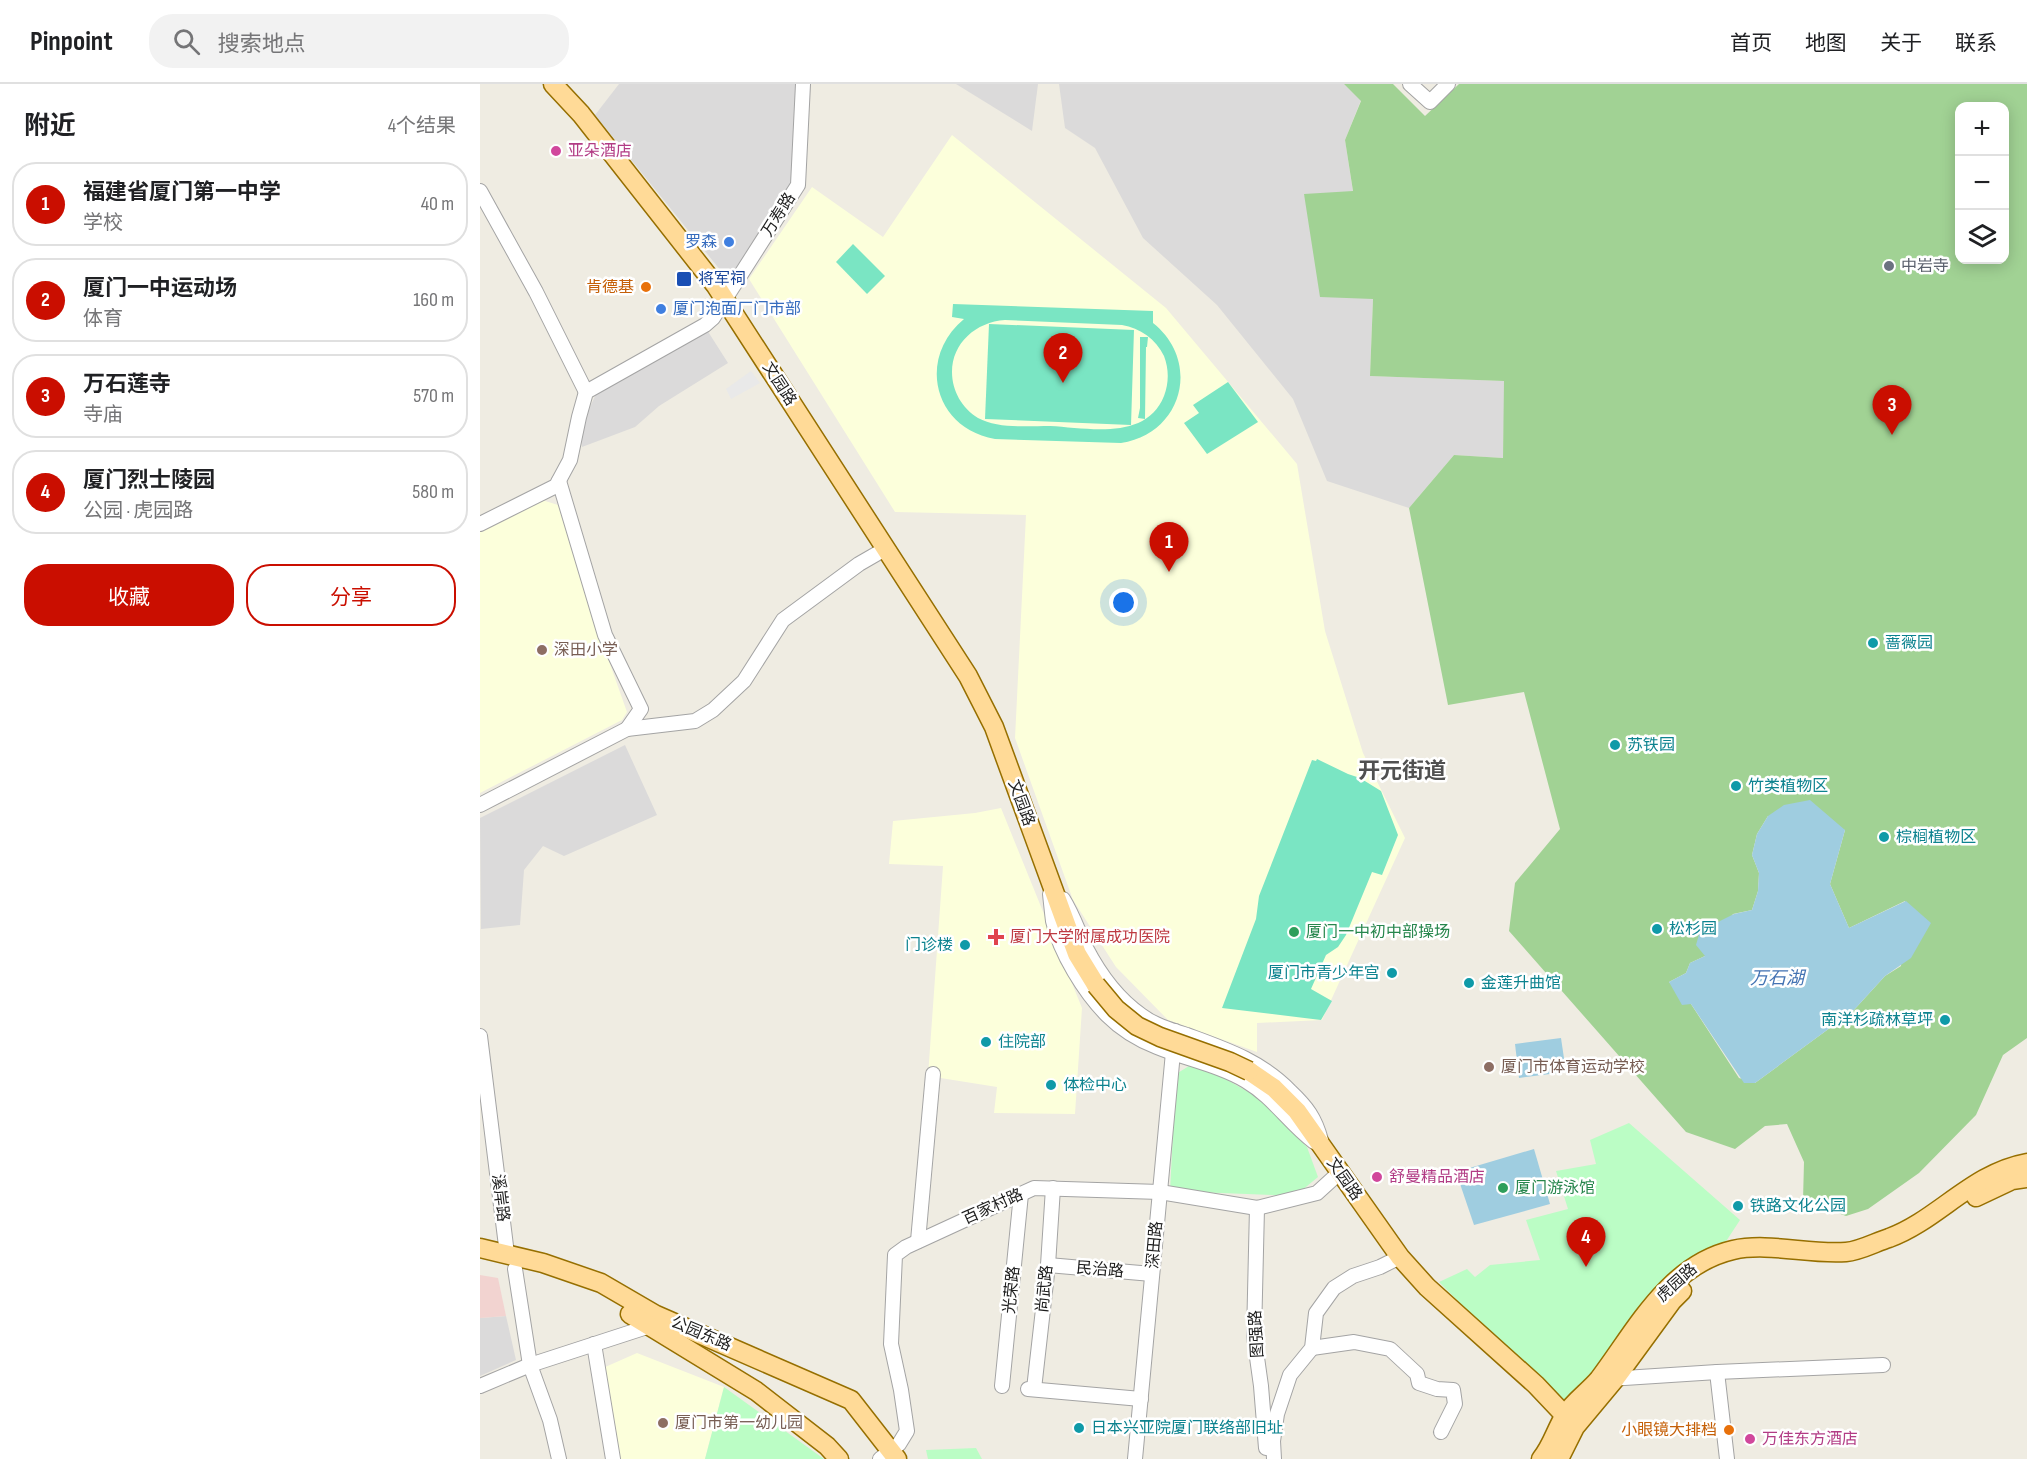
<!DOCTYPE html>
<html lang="zh">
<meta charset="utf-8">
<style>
body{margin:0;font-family:"Sofia Sans Condensed","Noto Sans SC",sans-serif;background:#f2f2f2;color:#202124}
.controls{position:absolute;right:18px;top:18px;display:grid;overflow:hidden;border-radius:12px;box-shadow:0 3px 15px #0003}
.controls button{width:54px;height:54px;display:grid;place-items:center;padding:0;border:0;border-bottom:2px solid #e0e0e0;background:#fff;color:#202124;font:30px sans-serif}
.you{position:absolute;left:644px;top:519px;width:21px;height:21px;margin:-15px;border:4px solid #fff;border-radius:50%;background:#1a73e8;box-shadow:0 0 0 9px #1a73e833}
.badge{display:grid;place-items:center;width:39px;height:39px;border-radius:50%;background:#ca0e00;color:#fff;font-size:20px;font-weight:700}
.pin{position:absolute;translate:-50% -50px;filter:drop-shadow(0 2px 3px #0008)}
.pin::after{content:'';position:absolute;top:32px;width:21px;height:18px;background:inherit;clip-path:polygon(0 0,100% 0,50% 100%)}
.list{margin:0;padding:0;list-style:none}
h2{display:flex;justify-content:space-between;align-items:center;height:78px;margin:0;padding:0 24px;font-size:26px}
h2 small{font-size:20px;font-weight:400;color:#757577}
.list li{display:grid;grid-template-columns:39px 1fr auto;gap:18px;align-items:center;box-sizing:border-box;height:84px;margin:0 12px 12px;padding:0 12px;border:2px solid #e0e0e0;border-radius:24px}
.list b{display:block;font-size:22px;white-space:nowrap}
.list p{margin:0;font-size:20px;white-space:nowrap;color:#757577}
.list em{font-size:20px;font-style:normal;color:#757577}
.actions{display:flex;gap:12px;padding:18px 24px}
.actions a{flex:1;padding:14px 0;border:2px solid #ca0e00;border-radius:24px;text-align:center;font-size:21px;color:#ca0e00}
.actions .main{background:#ca0e00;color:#fff}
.icon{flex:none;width:33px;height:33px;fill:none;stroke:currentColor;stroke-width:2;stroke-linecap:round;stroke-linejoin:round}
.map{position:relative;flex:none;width:1547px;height:1375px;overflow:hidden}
header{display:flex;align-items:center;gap:36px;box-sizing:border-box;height:84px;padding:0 30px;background:#fff;border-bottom:2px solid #e0e0e0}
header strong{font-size:28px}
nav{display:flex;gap:33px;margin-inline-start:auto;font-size:21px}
.search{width:420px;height:54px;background:#f2f2f2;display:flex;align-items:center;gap:15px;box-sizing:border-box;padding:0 21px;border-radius:24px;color:#757577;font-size:22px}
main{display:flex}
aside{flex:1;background:#fff}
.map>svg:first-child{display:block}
</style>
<header>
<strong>Pinpoint</strong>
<div class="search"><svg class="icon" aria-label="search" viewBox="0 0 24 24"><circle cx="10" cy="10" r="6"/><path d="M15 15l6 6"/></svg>搜索地点</div>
<nav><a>首页</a><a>地图</a><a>关于</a><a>联系</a></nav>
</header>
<main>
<aside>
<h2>附近<small>4个结果</small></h2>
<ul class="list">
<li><span class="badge">1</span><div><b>福建省厦门第一中学</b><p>学校</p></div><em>40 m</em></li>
<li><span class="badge">2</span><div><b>厦门一中运动场</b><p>体育</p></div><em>160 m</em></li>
<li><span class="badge">3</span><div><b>万石莲寺</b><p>寺庙</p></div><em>570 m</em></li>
<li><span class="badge">4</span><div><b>厦门烈士陵园</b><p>公园 · 虎园路</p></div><em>580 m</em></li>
</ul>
<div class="actions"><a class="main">收藏</a><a>分享</a></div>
</aside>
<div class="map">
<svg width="1547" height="1375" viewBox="0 0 1547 1375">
<rect width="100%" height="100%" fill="#efece2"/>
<g fill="#dbdada">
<polygon points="139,0 316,0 313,97 253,189 241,187 115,31"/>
<polygon points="476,0 558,0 552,47"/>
<polygon points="579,0 864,0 881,16 865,56 873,108 824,111 893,214 890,292 1025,297 1023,374 974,371 929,424 847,397 813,315 737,221 663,154 615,64 585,44"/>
<polygon points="227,246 248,279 179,322 155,343 102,363 100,345 116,310"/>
<polygon points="145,661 177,731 84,772 63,762 44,786 40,841 1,845 0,734"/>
<polygon points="26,1232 36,1276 0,1292 0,1234"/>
</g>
<polygon fill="#f2d3d0" points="0,1191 18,1194 26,1232 0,1234"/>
<g fill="#fcffdb">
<polygon points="472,51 686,224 817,380 845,547 883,669 925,754 842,936 777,939 777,968 688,936 636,883 593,816 535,654 546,431 415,428 269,195 332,103 403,153"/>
<polygon points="62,416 78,421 103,504 147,628 142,636 0,709 0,448"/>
<polygon points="521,724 602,924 595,1030 514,1029 517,1003 448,992 463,782 409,780 413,737 495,729"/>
<polygon points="157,1269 244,1303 225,1375 138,1375 123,1284"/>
</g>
<path fill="#a1d294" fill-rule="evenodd" d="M864,0H913L945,32L979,0H1547V954L1523,971L1496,1031L1439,1089L1388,1125L1366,1132L1323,1116L1324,1078L1307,1040L1285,1042L1255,1065L1206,1048L1029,847L1035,799L1080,745L1044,608L968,621L929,424L974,371L1023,374L1024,297L890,292L893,215L840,213L824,110L873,107L865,56L881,17ZM1480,22H1524V176H1480ZM1288,732L1365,746L1350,800L1369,844L1425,817L1421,882L1405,892L1373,927L1275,999L1259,994L1211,920L1189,898L1206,889L1210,879L1225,872L1253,830L1272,826L1278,807L1279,789L1272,771L1277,750Z"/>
<g fill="#bbfdc5">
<polygon points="709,982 733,988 781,1015 827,1063 838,1093 815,1112 690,1107 696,990"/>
<polygon points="1149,1039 1260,1136 1241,1165 1201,1184 1170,1210 1089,1328 959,1198 987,1185 995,1193 1010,1181 1060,1176 1046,1136 1088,1125 1076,1087 1116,1080 1110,1056"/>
<polygon points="244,1303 344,1375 225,1375"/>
<polygon points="496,1364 502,1375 448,1375 446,1366"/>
</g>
<g fill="#7ae5c3" fill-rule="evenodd">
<polygon points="373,160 405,192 387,210 356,178"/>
<path d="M473,220L673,227V239C722,278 702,350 641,359L515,355C453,344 437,274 484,235L472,233ZM525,236L642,241C660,244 676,255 684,272C689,285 689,299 684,312C666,357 608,344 570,342C548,342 518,345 498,334C482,324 472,307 472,288C472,259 496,238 525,236Z"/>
<polygon points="509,240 654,246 651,341 505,335"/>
<polygon points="660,253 668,253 667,263 666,263 665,335 658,334 660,324"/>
<polygon points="748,298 778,338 727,370 704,339 719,329 713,321"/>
<polygon points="837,675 868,690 880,694 901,707 918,751 902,791 892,788 866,851 858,863 846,871 831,905 852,917 841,936 742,924 776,835 779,812 832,676 836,677"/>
</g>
<polygon fill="#e9e9e9" points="271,287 280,299 251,315 246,305"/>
<g fill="#9fcde0">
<polygon points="1330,716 1365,746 1350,800 1369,844 1426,817 1451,839 1431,874 1405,892 1373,927 1275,999 1264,999 1211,920 1202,921 1189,898 1206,889 1210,879 1225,872 1216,861 1220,847 1254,830 1272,826 1278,807 1279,789 1272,771 1277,750 1288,732 1304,721"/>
<polygon points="1081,954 1086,988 1039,994 1035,960"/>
<polygon points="1054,1065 1070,1120 994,1141 976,1088"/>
</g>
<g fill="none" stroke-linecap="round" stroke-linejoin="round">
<defs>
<g id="minor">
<polyline points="930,0 950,18 968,0"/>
<polyline points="0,107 56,208 106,308"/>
<polyline points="79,397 125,551 161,625 147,645"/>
<polyline points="0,440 76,402 90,376 99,333 106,308 225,241 233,234 318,101 323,0"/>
<polyline points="0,721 147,645 215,637 233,626 264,597 303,536 379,480 405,465"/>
<path d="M570,810C571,819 572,829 573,837C580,869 605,909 627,931C641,945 659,956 677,963C706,975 739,981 766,997C793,1013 809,1039 834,1058"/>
<path d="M583,815C593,831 598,847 606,864C619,889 638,915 661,931C674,941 691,946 707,951C745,965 781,977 810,1007C827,1023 835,1034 841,1056"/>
<polyline points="0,952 27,1170"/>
<polyline points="777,1124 774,1252 781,1302 786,1364"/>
<polyline points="438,1157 453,990"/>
<polyline points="568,1181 672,1190"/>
<polyline points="35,1185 50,1281 70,1336 79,1375"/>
<polyline points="114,1260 133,1375"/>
<polyline points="832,1264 874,1258 910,1265 937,1290 939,1299 957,1305 973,1306 975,1320 961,1348"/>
<polyline points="1237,1288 1403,1281"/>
<polyline points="1129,1295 1237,1288 1247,1375"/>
<polyline points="0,1302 50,1281 170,1242"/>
<polyline points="522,1302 541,1110"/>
<polyline points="548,1305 661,1315"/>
<polyline points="554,1305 568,1181 573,1104"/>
<polyline points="400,1375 419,1360 427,1347 421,1306 411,1260 415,1171 426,1163 554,1104 680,1108 777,1124 837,1109 859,1089"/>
<polyline points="655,1375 695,947"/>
<polyline points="794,1375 793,1357 797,1330 810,1291 832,1264 836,1229 854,1204 873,1192 900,1183 920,1173"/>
</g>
<g id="major">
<polyline points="73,0 101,30 236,202 488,592 514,643 597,870 616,901"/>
<polyline points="769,987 794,1004 817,1027 920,1173 947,1203 1056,1301 1092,1339"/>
<polyline points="1496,1113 1532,1096 1547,1094"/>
<polyline points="0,1164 63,1179 121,1199 176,1231 371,1316 417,1375"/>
<polyline points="150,1230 276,1307 347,1362 359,1375"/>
<path d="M1061,1375C1072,1362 1076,1345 1085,1331C1093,1318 1109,1307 1119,1295C1156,1246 1188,1181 1253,1166C1289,1158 1329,1171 1366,1168C1380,1167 1396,1158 1409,1154C1458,1136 1492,1089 1547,1079"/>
<polyline points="1079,1375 1095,1343 1135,1295 1192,1217 1202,1207"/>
</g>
</defs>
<use href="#minor" stroke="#a4a4a4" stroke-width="16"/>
<use href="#major" stroke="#966f00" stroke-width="21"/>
<use href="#minor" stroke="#fff" stroke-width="14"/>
<use href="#major" stroke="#ffda97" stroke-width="18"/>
<defs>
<polyline id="major-bridge" points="616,901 636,925 657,942 680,953 750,978 769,987"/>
</defs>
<use href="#major-bridge" stroke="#966f00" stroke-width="21" stroke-linecap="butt"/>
<use href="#major-bridge" stroke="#ffda97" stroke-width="18"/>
</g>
<g fill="#d1479c" stroke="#fff" stroke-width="2">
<circle cx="76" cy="67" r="6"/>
<circle cx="897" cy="1093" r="6"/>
<circle cx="1270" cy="1355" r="6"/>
</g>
<g fill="#3f7fe0" stroke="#fff" stroke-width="2">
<circle cx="249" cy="158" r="6"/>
<circle cx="181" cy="225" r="6"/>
</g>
<circle fill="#6b7280" stroke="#fff" stroke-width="2" cx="1409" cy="182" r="6"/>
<rect fill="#1a4fb4" stroke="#fff" stroke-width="2" x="196" y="187" width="16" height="16" rx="3"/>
<g fill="#e8710a" stroke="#fff" stroke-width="2">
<circle cx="166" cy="203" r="6"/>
<circle cx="1249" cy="1346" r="6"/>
</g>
<g fill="#0f9aa8" stroke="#fff" stroke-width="2">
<circle cx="1393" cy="559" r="6"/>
<circle cx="1135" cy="661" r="6"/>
<circle cx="1256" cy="702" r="6"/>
<circle cx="1404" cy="753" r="6"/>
<circle cx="1177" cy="845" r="6"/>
<circle cx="485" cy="861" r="6"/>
<circle cx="912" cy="889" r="6"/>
<circle cx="989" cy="899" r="6"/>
<circle cx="1465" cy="936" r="6"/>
<circle cx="506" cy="958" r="6"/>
<circle cx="571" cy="1001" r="6"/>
<circle cx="1258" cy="1122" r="6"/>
<circle cx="599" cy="1344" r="6"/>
</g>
<g fill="#8d6e63" stroke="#fff" stroke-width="2">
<circle cx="62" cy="566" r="6"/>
<circle cx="1009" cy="983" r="6"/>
<circle cx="183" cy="1339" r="6"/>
</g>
<g fill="#2e9e5b" stroke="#fff" stroke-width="2">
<circle cx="814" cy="848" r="6"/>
<circle cx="1023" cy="1104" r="6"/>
</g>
<path fill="#e0444e" stroke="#fff" stroke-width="2" d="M513 844h6v6h6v6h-6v6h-6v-6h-6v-6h6z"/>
<g text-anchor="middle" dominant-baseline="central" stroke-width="5" stroke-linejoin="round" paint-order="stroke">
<g font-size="16" fill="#b23c85" stroke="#fff" text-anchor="start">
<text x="88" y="67">亚朵酒店</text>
<text x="909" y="1093">舒曼精品酒店</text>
<text x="1282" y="1355">万佳东方酒店</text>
</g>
<g font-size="16" fill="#1d1d1d" stroke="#fff">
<text transform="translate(299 131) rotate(-58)">万寿路</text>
<text transform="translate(299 300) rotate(57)">文园路</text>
<text transform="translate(541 719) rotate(70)">文园路</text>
<text transform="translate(864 1095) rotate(55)">文园路</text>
<text transform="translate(20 1114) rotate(83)">溪岸路</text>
<text transform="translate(513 1123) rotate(-24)">百家村路</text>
<text transform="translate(675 1161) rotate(-85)">深田路</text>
<text transform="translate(620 1186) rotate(5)">民治路</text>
<text transform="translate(1197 1199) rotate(-42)">虎园路</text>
<text transform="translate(565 1205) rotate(-84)">尚武路</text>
<text transform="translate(532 1206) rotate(-84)">光荣路</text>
<text transform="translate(221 1250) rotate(23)">公园东路</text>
<text transform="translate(777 1250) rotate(-93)">图强路</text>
</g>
<g font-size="16" fill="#366cbe" stroke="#fff" text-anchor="end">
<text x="237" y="158">罗森</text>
<text x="193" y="225" text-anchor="start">厦门泡面厂门市部</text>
</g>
<g font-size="16" fill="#5b616d" stroke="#fff" text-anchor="start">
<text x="1421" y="182">中岩寺</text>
</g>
<g font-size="16" fill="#164399" stroke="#fff" text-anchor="start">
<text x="218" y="195">将军祠</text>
</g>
<g font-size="16" fill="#c56008" stroke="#fff" text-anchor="end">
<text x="154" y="203">肯德基</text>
<text x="1237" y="1346">小眼镜大排档</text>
</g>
<g font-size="16" fill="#0d838f" stroke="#fff" text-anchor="start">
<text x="1405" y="559">蔷薇园</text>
<text x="1147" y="661">苏铁园</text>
<text x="1268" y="702">竹类植物区</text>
<text x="1416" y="753">棕榈植物区</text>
<text x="1189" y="845">松杉园</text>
<text x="473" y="861" text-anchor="end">门诊楼</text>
<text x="900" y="889" text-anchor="end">厦门市青少年宫</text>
<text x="1001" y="899">金莲升曲馆</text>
<text x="1453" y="936" text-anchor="end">南洋杉疏林草坪</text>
<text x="518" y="958">住院部</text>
<text x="583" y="1001">体检中心</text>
<text x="1270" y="1122">铁路文化公园</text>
<text x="611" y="1344">日本兴亚院厦门联络部旧址</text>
</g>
<g font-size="16" fill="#785e54" stroke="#fff" text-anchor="start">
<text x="74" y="566">深田小学</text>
<text x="1021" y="983">厦门市体育运动学校</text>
<text x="195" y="1339">厦门市第一幼儿园</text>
</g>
<g font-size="16" fill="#27864d" stroke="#fff" text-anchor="start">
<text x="826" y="848">厦门一中初中部操场</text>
<text x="1035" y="1104">厦门游泳馆</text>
</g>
<g font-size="16" fill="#be3a42" stroke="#fff" text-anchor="start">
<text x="530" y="853">厦门大学附属成功医院</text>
</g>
<g font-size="18" font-style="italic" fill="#4373b3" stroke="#fff">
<text x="1297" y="894">万石湖</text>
</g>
<g font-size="22" font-weight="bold" fill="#505050" stroke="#fff">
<text x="922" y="687">开元街道</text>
</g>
</g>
</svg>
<div class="controls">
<button>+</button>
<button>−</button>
<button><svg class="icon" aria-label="layers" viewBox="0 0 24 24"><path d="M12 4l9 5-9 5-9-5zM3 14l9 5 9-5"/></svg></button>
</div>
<div class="you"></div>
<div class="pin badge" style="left:689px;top:488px">1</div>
<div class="pin badge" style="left:583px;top:299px">2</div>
<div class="pin badge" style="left:1412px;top:351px">3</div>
<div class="pin badge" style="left:1106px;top:1183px">4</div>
</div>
</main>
